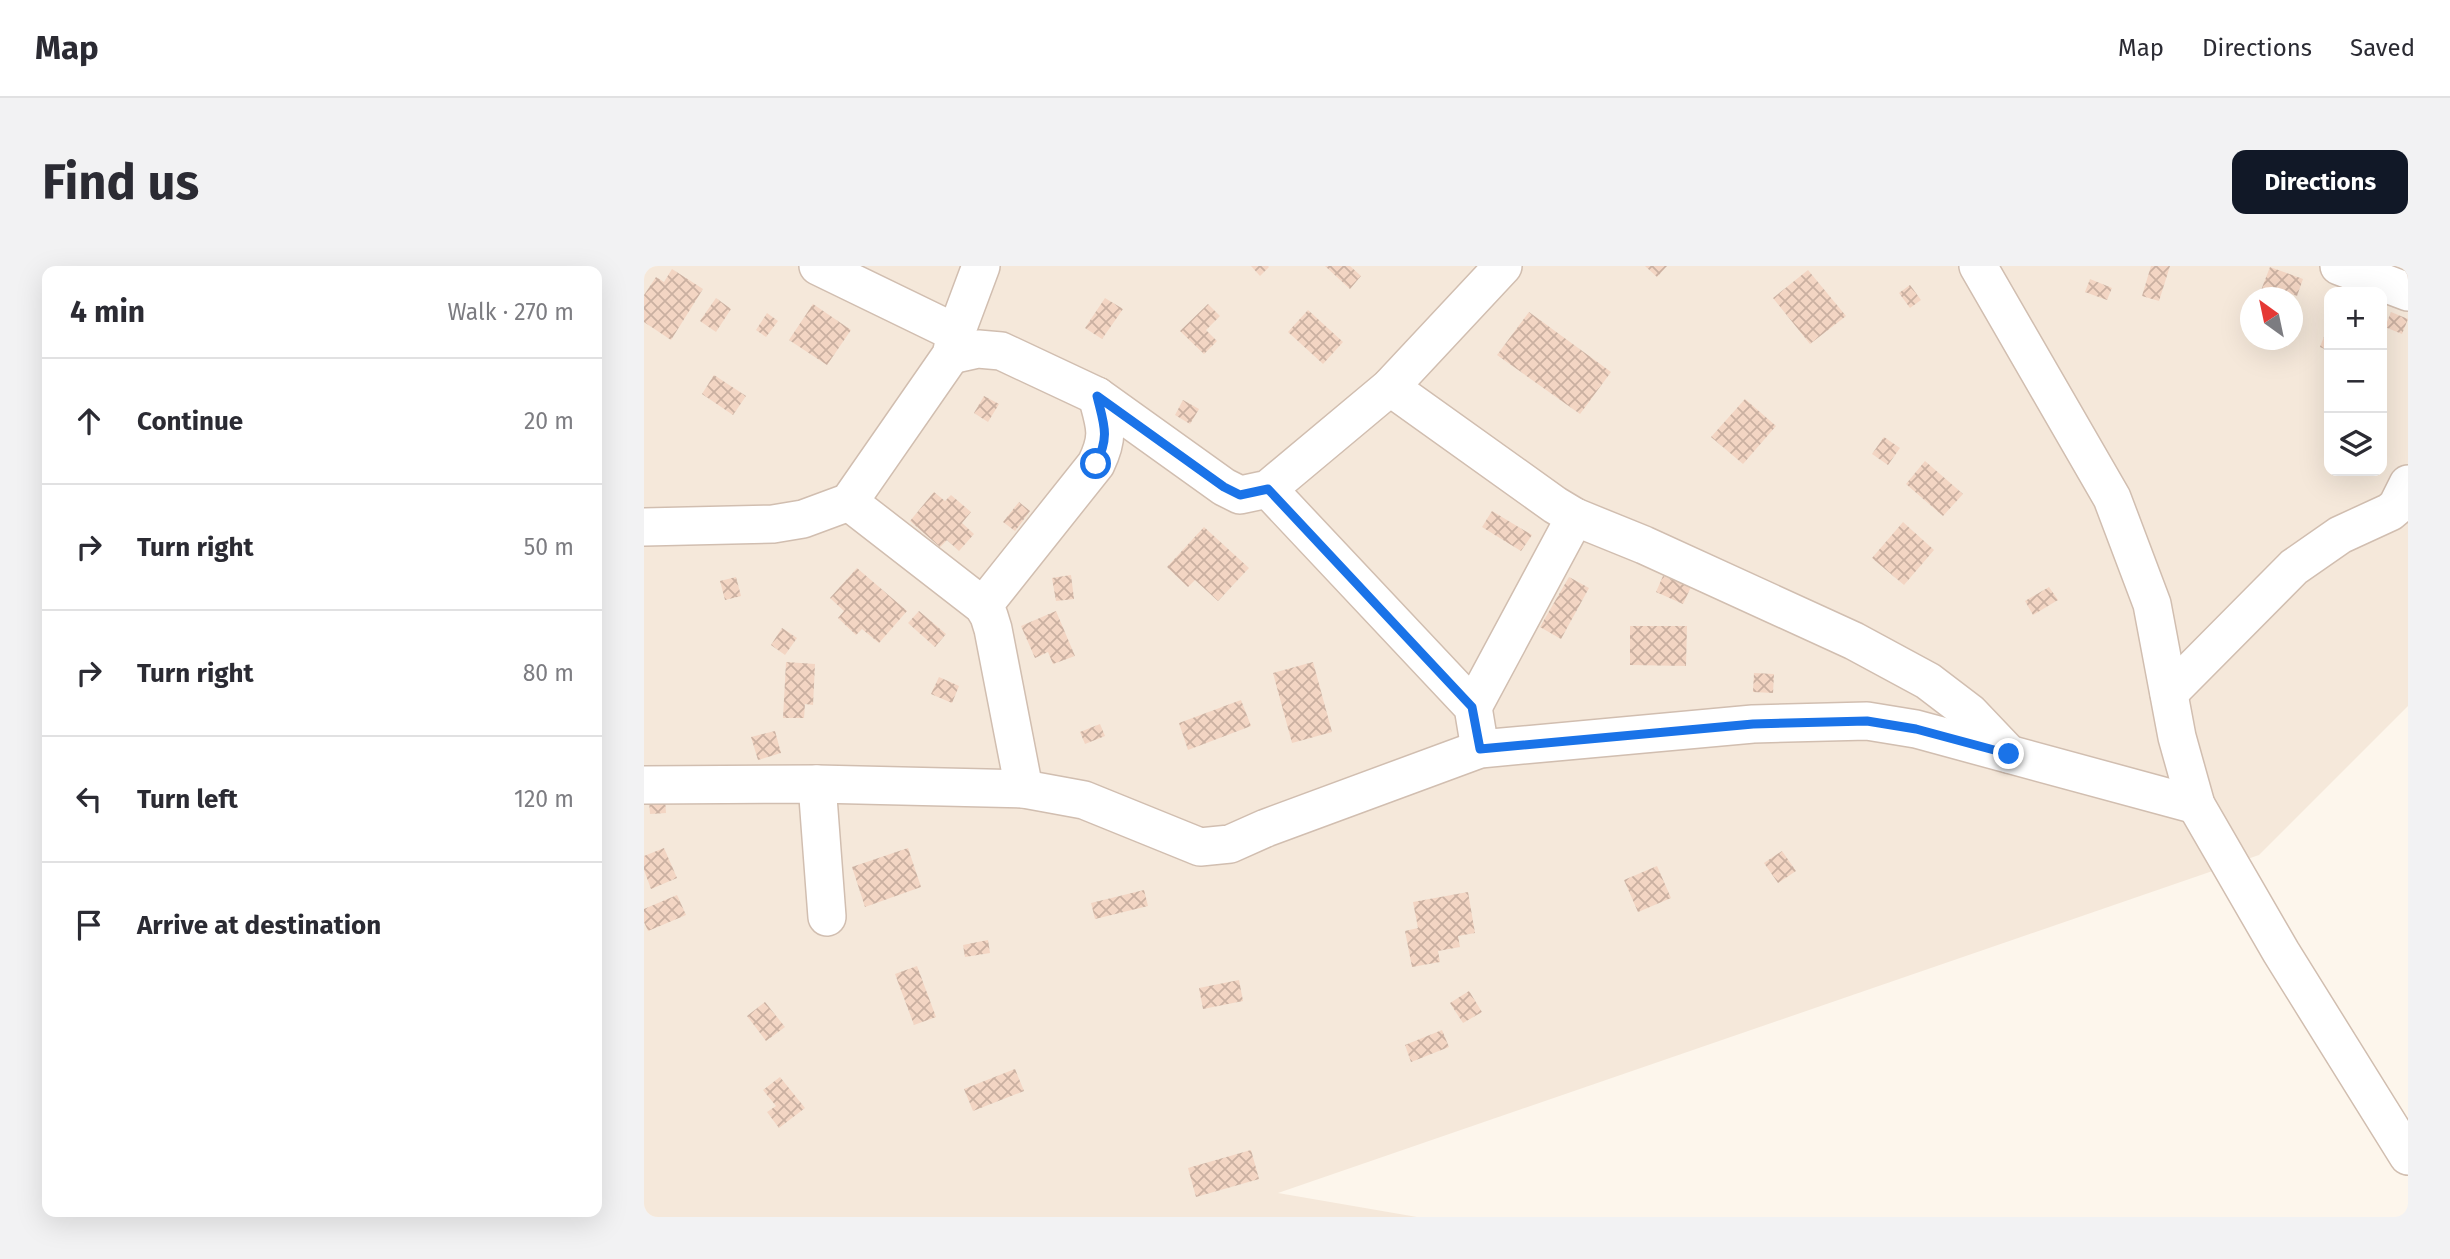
<!DOCTYPE html>
<meta charset="utf-8">
<style>
body{margin:0;font-family:"Fira Sans",sans-serif;background:#f2f2f3;color:#2b2b33}
.controls{position:absolute;right:21px;top:21px;display:grid;overflow:hidden;border-radius:14px;box-shadow:0 7px 28px #0002}
.controls button{width:63px;height:63px;display:grid;place-items:center;padding:0;border:0;border-bottom:2px solid #e1e1e2;background:#fff;color:#2b2b33;font:35px sans-serif}
.compass{position:absolute;left:1596px;top:21px;width:63px;height:63px;border-radius:50%;background:#fff;box-shadow:0 7px 28px #0002;rotate:327deg}
.stop{position:absolute;width:21px;height:21px;margin:-16px;border:5px solid #1a73e8;border-radius:50%;background:#fff}
.stop.end{background:#1a73e8;border-color:#fff;box-shadow:0 2px 7px #0008}
.list{margin:0;padding:0;list-style:none}
h2{display:flex;justify-content:space-between;align-items:center;height:91px;margin:0;padding:0 28px;font-size:30px}
h2 small{font-size:23px;font-weight:400;color:#7c7c81}
.list li{display:grid;grid-template-columns:46px 1fr auto;gap:21px;align-items:center;box-sizing:border-box;height:126px;padding:0 28px;border-top:2px solid #e1e1e2}
.list b{display:block;font-size:26px;white-space:nowrap}
.list em{font-size:23px;font-style:normal;color:#7c7c81}
.icon{flex:none;width:38px;height:38px;fill:none;stroke:currentColor;stroke-width:2;stroke-linecap:round;stroke-linejoin:round}
.map{position:relative;flex:none;width:1764px;height:951px;overflow:hidden;border-radius:14px}
header{display:flex;align-items:center;gap:42px;box-sizing:border-box;height:98px;padding:0 35px;background:#fff;border-bottom:2px solid #e1e1e2}
header strong{font-size:33px}
nav{display:flex;gap:38px;margin-inline-start:auto;font-size:24px}
.intro{display:flex;align-items:center;justify-content:space-between;box-sizing:border-box;height:168px;padding:0 42px}
h1{margin:0;font-size:49px}
.button{padding:18px 32px;border-radius:14px;background:#111827;color:#fff;font-size:24px;font-weight:700}
main{display:flex;gap:42px;padding:0 42px}
aside{flex:1;background:#fff;border-radius:14px;box-shadow:0 7px 28px #0002}
.map>svg:first-child{display:block}
</style>
<header>
<strong>Map</strong>
<nav><a>Map</a><a>Directions</a><a>Saved</a></nav>
</header>
<div class="intro"><h1>Find us</h1><a class="button">Directions</a></div>
<main>
<aside>
<h2>4 min<small>Walk · 270 m</small></h2>
<ul class="list">
<li><svg class="icon" aria-label="ahead" viewBox="0 0 24 24"><path d="M12 20V5M6 11l6-6 6 6"/></svg><div><b>Continue</b></div><em>20 m</em></li>
<li><svg class="icon" aria-label="right" viewBox="0 0 24 24"><path d="M7 20v-9h11M14 6l5 5-5 5"/></svg><div><b>Turn right</b></div><em>50 m</em></li>
<li><svg class="icon" aria-label="right" viewBox="0 0 24 24"><path d="M7 20v-9h11M14 6l5 5-5 5"/></svg><div><b>Turn right</b></div><em>80 m</em></li>
<li><svg class="icon" aria-label="left" viewBox="0 0 24 24"><path d="M17 20v-9H6M10 6l-5 5 5 5"/></svg><div><b>Turn left</b></div><em>120 m</em></li>
<li><svg class="icon" aria-label="arrive" viewBox="0 0 24 24"><path d="M6 21V4h12l-3 4 3 4H6"/></svg><div><b>Arrive at destination</b></div></li>
</ul>
</aside>
<div class="map">
<svg width="1764" height="951" viewBox="0 0 1764 951">
<defs>
<pattern id="building-cross-hatch" width="8" height="8" patternUnits="userSpaceOnUse" patternTransform="scale(1.75)"><rect width="8" height="8" fill="#f3d5c3"/><path d="M0 0l8 8M0 8l8-8" fill="none" stroke="#cab0a1"/></pattern>
</defs>
<rect width="100%" height="100%" fill="#fdf6ec"/>
<path fill="#f5e8da" fill-rule="evenodd" d="M0,0H1764V440L1615,589L634,927L773,951H0ZM1685,26H1738V205H1685ZM1606,32H1648V74H1606Z"/>
<g fill="url(#building-cross-hatch)">
<polygon points="607,0 624,0 625,1 616,10"/>
<polygon points="681,0 706,0 717,10 706,23"/>
<polygon points="1001,0 1023,0 1013,11"/>
<polygon points="1507,0 1526,0 1515,35 1498,30"/>
<polygon points="1626,1 1659,13 1653,30 1636,24 1633,32 1614,32"/>
<polygon points="28,3 59,23 27,74 0,56 0,29 12,11 20,16"/>
<polygon points="1164,4 1202,50 1166,78 1129,32"/>
<polygon points="1446,13 1468,22 1463,34 1441,26"/>
<polygon points="1266,19 1277,34 1266,42 1255,27"/>
<polygon points="72,32 87,43 72,66 56,55"/>
<polygon points="461,32 479,43 458,73 441,62"/>
<polygon points="169,38 207,64 183,99 145,74"/>
<polygon points="564,38 576,50 562,64 573,75 560,88 536,65"/>
<polygon points="664,44 699,76 679,98 644,66"/>
<polygon points="885,46 967,106 936,148 853,89"/>
<polygon points="1747,46 1764,53 1758,68 1741,61"/>
<polygon points="123,47 134,55 122,71 112,64"/>
<polygon points="1683,63 1685,64 1685,85 1676,81"/>
<polygon points="70,109 102,130 89,149 58,128"/>
<polygon points="340,130 355,138 344,156 330,147"/>
<polygon points="1101,133 1132,160 1099,198 1067,171"/>
<polygon points="539,134 555,143 546,158 531,149"/>
<polygon points="1240,171 1256,182 1244,199 1228,188"/>
<polygon points="1281,195 1319,228 1299,250 1262,218"/>
<polygon points="290,226 301,235 307,229 327,246 318,257 330,268 315,285 303,274 296,281 266,255"/>
<polygon points="375,236 386,245 371,265 359,256"/>
<polygon points="848,245 888,269 877,285 838,261"/>
<polygon points="1259,256 1290,284 1260,319 1228,292"/>
<polygon points="560,261 605,302 574,335 551,314 544,321 523,301"/>
<polygon points="213,302 263,345 235,377 218,363 212,369 194,352 200,345 186,332"/>
<polygon points="427,309 430,333 412,335 408,312"/>
<polygon points="1019,310 1047,321 1039,338 1012,326"/>
<polygon points="92,311 97,330 81,334 76,315"/>
<polygon points="925,311 945,322 917,373 896,361"/>
<polygon points="1405,321 1414,334 1389,349 1381,335"/>
<polygon points="275,345 302,368 291,381 264,357"/>
<polygon points="412,345 431,390 409,398 404,386 391,392 377,360"/>
<polygon points="986,360 1043,360 1042,400 986,399"/>
<polygon points="138,362 153,372 141,389 127,379"/>
<polygon points="142,396 171,398 169,439 161,438 160,452 139,452"/>
<polygon points="669,396 688,466 648,477 629,407"/>
<polygon points="1110,407 1130,408 1129,427 1109,426"/>
<polygon points="295,411 315,420 308,437 287,428"/>
<polygon points="597,434 607,460 544,484 535,457"/>
<polygon points="456,458 461,470 441,478 436,466"/>
<polygon points="131,465 137,487 114,494 107,471"/>
<polygon points="21,533 22,547 6,548 5,534"/>
<polygon points="20,582 33,612 7,623 0,604 0,590"/>
<polygon points="264,582 277,621 221,641 208,601"/>
<polygon points="1138,585 1152,605 1134,617 1120,597"/>
<polygon points="1013,600 1027,632 994,646 980,614"/>
<polygon points="500,624 504,640 451,653 447,637"/>
<polygon points="824,626 831,667 814,670 816,681 794,685 796,696 768,701 761,665 774,662 769,636"/>
<polygon points="33,629 42,649 4,665 0,656 0,643"/>
<polygon points="344,674 346,687 321,691 319,679"/>
<polygon points="273,700 292,751 270,759 251,708"/>
<polygon points="595,714 599,735 559,743 555,722"/>
<polygon points="825,725 838,746 819,757 806,737"/>
<polygon points="121,736 141,761 122,775 103,750"/>
<polygon points="798,764 805,781 767,796 761,779"/>
<polygon points="371,803 380,825 329,845 320,823"/>
<polygon points="136,811 161,842 135,862 123,846 132,840 119,824"/>
<polygon points="607,884 615,913 552,931 544,902"/>
</g>
<g fill="none" stroke-linecap="round" stroke-linejoin="round">
<defs>
<g id="minor">
<polyline points="174,0 312,67"/>
<polyline points="1334,0 1468,232 1508,338 1533,471 1552,539 1637,686 1764,890"/>
<polyline points="1695,0 1764,26"/>
<polyline points="307,89 334,83 357,85 453,130 580,221 596,229 624,223 746,121 859,0"/>
<polyline points="746,121 911,239 931,251 1000,279 1210,375 1284,415 1326,447 1365,488"/>
<polyline points="624,223 829,441 836,483"/>
<polyline points="205,236 339,340 345,350 349,363 380,523"/>
<polyline points="0,261 129,258 159,253 205,236 307,89 312,67 337,0"/>
<path d="M339,340L452,198C466,169 461,160 453,130"/>
<polyline points="1525,427 1650,301 1696,269 1746,246 1753,240 1764,218"/>
<polyline points="829,441 931,251"/>
<polyline points="173,518 183,651"/>
<polyline points="0,519 173,518 380,523 440,534 556,581 586,578 622,562 836,483 1109,458 1223,455 1272,463 1552,539"/>
</g>
</defs>
<use href="#minor" stroke="#d1beb0" stroke-width="40"/>
<use href="#minor" stroke="#fff" stroke-width="37"/>
</g>
<g fill="none" stroke-linecap="round" stroke-linejoin="round">
<path stroke="#1a73e8" stroke-width="9" d="M452,198C466,170 460,159 453,130L580,221L596,229L624,223L828,441L836,483L1109,458L1223,455L1272,463L1365,488"/>
</g>
</svg>
<div class="controls">
<button>+</button>
<button>−</button>
<button><svg class="icon" aria-label="layers" viewBox="0 0 24 24"><path d="M12 4l9 5-9 5-9-5zM3 14l9 5 9-5"/></svg></button>
</div>
<svg class="compass" viewBox="-18 -18 36 36"><path d="M0-13l5 13h-10z" fill="#e53935"/><path d="M0 13l5-13h-10z" fill="#7c7c81"/></svg>
<div class="stop" style="left:452px;top:198px"></div>
<div class="stop end" style="left:1365px;top:488px"></div>
</div>
</main>
